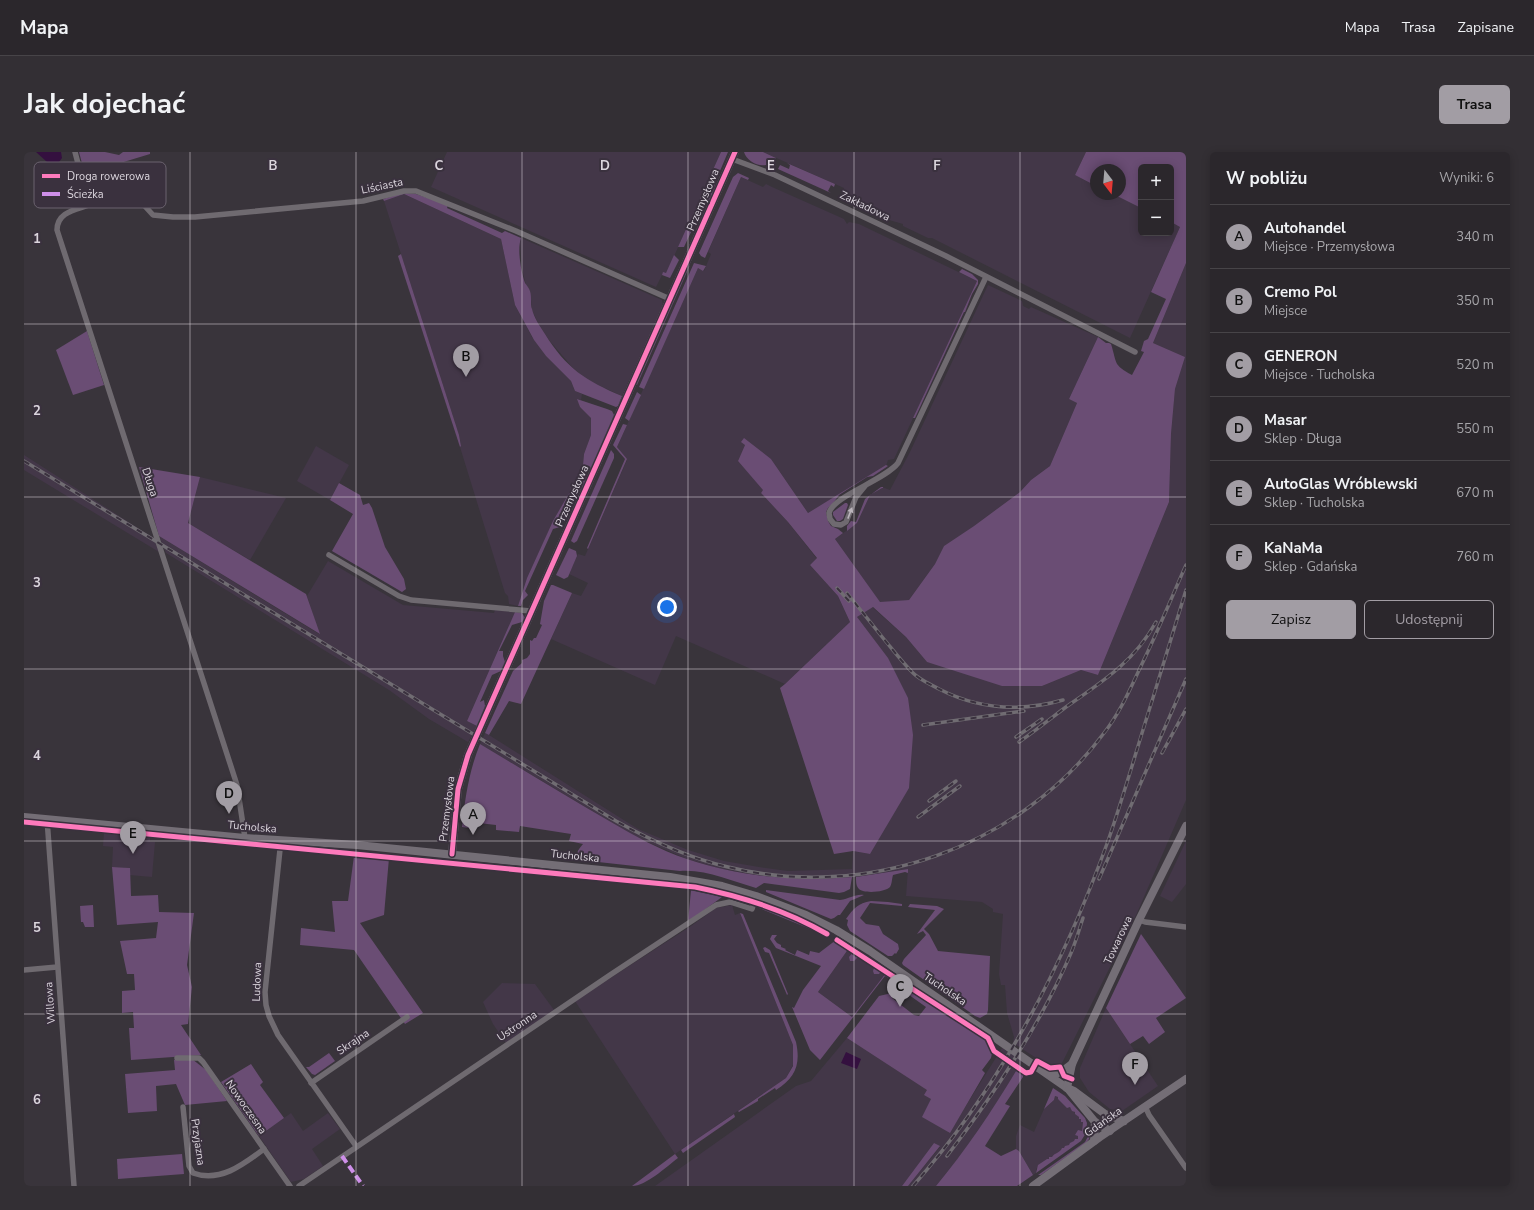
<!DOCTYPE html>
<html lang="pl">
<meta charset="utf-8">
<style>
body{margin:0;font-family:"Nunito Sans",sans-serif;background:#332f34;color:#f1f3f6}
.controls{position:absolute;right:12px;top:12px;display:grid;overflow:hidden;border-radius:6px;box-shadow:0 2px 10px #0003}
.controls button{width:36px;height:36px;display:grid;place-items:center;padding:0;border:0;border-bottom:1px solid #474448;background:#2b272c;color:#f1f3f6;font:20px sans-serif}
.compass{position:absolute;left:1066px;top:12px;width:36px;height:36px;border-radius:50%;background:#2b272c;box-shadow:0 2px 10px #0003;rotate:164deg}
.you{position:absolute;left:643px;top:455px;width:14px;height:14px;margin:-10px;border:3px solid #fff;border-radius:50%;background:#1a73e8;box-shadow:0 0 0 6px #1a73e833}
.badge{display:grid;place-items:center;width:26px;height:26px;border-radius:50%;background:#a29da4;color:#111;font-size:13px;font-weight:700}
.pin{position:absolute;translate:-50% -33px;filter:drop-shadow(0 1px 2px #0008)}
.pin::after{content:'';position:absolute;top:21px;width:14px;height:12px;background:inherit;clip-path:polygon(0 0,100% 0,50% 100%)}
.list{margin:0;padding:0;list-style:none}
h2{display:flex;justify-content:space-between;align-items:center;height:52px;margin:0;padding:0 16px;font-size:17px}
h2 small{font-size:13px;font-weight:400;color:#a6a5a9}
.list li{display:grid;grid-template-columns:26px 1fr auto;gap:12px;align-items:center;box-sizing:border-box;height:64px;padding:0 16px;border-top:1px solid #474448}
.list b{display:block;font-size:15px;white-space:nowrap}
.list p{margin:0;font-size:13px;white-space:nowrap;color:#a6a5a9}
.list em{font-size:13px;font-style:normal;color:#a6a5a9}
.actions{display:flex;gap:8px;padding:12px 16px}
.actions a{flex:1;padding:9px 0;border:1px solid #a29da4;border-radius:6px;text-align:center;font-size:14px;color:#a29da4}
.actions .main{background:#a29da4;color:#111}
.map{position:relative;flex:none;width:1162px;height:1034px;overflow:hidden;border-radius:6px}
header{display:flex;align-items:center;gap:24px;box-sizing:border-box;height:56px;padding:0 20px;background:#2b272c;border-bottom:1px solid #474448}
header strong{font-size:19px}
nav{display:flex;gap:22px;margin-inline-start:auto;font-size:14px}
.intro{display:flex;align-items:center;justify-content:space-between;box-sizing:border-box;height:96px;padding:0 24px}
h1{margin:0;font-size:28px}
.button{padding:10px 18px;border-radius:6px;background:#a29da4;color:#111;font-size:14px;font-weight:700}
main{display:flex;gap:24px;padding:0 24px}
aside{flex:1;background:#2b272c;border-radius:6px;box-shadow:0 2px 10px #0003}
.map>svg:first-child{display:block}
</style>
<header>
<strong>Mapa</strong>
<nav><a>Mapa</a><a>Trasa</a><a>Zapisane</a></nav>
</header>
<div class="intro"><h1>Jak dojechać</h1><a class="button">Trasa</a></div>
<main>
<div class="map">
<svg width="1162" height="1034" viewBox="0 0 1162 1034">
<rect width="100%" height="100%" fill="#39343b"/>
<g fill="#433748">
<polygon points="423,0 697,0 642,122 639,121 632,135 407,35"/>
<polygon points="739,0 1062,0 1051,23 1072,34 1072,42 1089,42 1117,56 1117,81 1147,81 1147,70 1156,75 1106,186 914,89 908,86 904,86 879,74 879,72 865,68 841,56 842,53 830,47 829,46 828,48 824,49 816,46 820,36"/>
<polygon points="717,25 739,35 742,32 748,35 820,67 823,72 825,70 835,72 953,129 870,307 864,308 862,314 784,361 747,307 717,291 721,293 714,309 740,338 737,341 764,370 793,407 786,413 814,444 826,470 761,532 652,484 631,533 527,487 548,441 557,444 564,431 545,422 554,402 561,404 603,308 593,295 674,116 680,119 687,102 684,100"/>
<polygon points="380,42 477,87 491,153 508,185 522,204 547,229 551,239 558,242 557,248 554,247 556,255 567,266 567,283 560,302 559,313 555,327 544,343 529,370 503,426 494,454 485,452 484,444 481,441 436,295 437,294 435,283 360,49"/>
<polygon points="497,86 638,148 639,154 598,244 563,228 549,216 525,188 514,171 508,158 506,139 502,133 498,117 496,91"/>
<polygon points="1162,111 1162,648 1113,761 1037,913 1028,916 989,891 990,885 983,861 981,833 977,833 975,822 979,762 969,760 969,757 958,750 882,744 884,717 832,725 782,728 731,723 694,716 663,707 612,685 456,592 461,581 465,583 614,677 664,698 700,709 735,715 764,719 828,717 829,699 846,702 833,465 848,455 882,485 903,510 1018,534 1057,518 1074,523 1145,350 1147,282 1151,237 1161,205 1129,191"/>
<polygon points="964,133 998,149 999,154 1005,157 1007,155 1074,185 1045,247 1053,251 1026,314 1007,328 996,340 950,374 920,394 911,412 885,448 856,451 811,387 833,371 846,343 858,335 866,338 886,300"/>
<polygon points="292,294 325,313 306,348 273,329"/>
<polygon points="0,303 131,387 135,400 0,318"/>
<polygon points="176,325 262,346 226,408 164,371"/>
<polygon points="135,384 295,482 283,444 304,409 379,453 470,461 471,458 491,460 443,569 453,574 444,590 405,567 365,538 142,401"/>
<polygon points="80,680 126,683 126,690 131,690 128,725 105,723 106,716 88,715 89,695 79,694"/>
<polygon points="1162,689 1162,732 1148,750 1136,744"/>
<polygon points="708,753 711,763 716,761 769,893 769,913 762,926 651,1002 551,849 667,774 692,756"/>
<polygon points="825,796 862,821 828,865 794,840"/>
<polygon points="478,831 511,832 530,858 482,891 469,872 459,850"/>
<polygon points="1082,856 1134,934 1098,959 1086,957 1065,940 1056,926 1056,916"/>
<polygon points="823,886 904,938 907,947 925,981 978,896 998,909 977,945 937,1003 912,1034 884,1034 916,995 910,991 878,1034 631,1034 772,934 787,929"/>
<polygon points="1031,944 1034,945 1036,948 1044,955 1046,955 1057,967 1059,970 1058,979 1054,987 1012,1017 1012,1021 1009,1023 995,999 992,997 992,984 996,973 1010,980 1020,957 1030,948"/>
<polygon points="267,961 279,979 304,961 316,977 288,997 299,1014 280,1027 267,1030 235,984"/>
</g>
<g fill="#6a4d74">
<polygon points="55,0 81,0 95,3 99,0 126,0 126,2 93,12 100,37 72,47 67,45"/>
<polygon points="697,0 704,0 693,26 688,43 678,59 677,59 660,95 654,95"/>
<path d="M720,0H739L752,6C750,8 745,12 742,13C733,15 722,8 720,0Z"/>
<path d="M1062,0H1162V111L1129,191L1161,205L1151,237L1147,282L1145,350L1074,523L1057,518L1018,534H978L903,510L882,485L849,455L833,465L864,506L884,546L889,583L885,636L846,702L829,699L810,702L756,536L761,532L826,470L814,444L786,413L793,406L764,370L737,341L739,338L714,309L721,293L717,290L720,286L747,307L784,361L862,313L864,314L849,324L843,325L815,343L810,350L804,356L802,360L804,369L807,374L814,377L819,381L811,387L856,450L885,448L911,412L920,394L950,374L996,340L1007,328L1026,314L1053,251L1045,247L1074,185L1082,191H1085L1087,192C1093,211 1089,213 1108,223L1120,200L1117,199L1120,189L1124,187L1142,147L1127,140L1156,75L1147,70V15H1117V56L1089,42H1096V18H1072V34L1051,23Z"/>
<polygon points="763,11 811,32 810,35 807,33 804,39 807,41 754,17 756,13 765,17 766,13"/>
<polygon points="714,21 725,26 724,28 717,25 681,106 677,104 675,101 709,25"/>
<path d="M379,41L392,42L424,53L423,56L478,81L481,79L497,86C493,98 497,119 501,131C503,134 505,136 506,139C508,145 506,152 508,157C510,166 516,174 521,182C542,216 562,229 598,244L594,254L592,255L551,239L547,229L522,204L510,188L491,153L477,87L380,42L360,49L359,47Z"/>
<polygon points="377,102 435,283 437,294 436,295 374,104"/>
<polygon points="650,103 655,108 646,126 638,123 639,120 642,121"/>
<polygon points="670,111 682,114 679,119 674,116 620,237 615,235"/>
<polygon points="666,113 613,233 612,232 663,117"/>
<polygon points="938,117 948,122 954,128 954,132 948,142 941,160 940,160 891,266 889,266 953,129 935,120"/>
<polygon points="63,179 80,233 49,243 32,198"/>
<polygon points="613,240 617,243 605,269 601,266"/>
<polygon points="553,247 583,257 588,259 590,263 567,316 559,313 560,302 567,283 567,266 556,255"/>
<polygon points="599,272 603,273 593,295 603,307 564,397 563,396 601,307 589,293"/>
<polygon points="587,298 590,302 590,306 553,389 550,391 547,389"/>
<polygon points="115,315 176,325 164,371 282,442 296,482 135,384"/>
<path d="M556,320L562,322C563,330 556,338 552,344H550L536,375L529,377L501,439L504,443L499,448L497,454H494L503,426L529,369L544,343L555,327Z"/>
<polygon points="315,331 336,343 339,353 345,351 348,356 361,395 380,427 382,437 378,440 308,399 329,362 306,348"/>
<polygon points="857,335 859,335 859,336 858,336 846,343 833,371 823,379 823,374 827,369 832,370 841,347"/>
<polygon points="821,351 823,351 824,353 819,367 816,369 813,369 809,363 809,360"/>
<polygon points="545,396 552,399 553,404 544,425 540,427 532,423"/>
<polygon points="527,433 529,433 548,441 497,552 485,549 465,583 461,581 489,519 498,511 498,508 503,506 506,502 506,488 508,489 510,486 512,486 518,473 516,472 520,449"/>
<polygon points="491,460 498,461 501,466 498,470 488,473 475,499 479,499 479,504 481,510 477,519 468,523 456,550 460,548 461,554 453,574 443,569"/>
<path d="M456,592C500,618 543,645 587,670C611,684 636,698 663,707C716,725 773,730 828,725L826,737L820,740L815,741L740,731L732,736C707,729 682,717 656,719L556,708C550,702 555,697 559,692L545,689L547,682L496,674L495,680L472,678V673L446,670L445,676L438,675C441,646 445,619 456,592Z"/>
<polygon points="330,704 365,706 360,763 336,771 399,861 381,872 330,798 276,793 277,776 311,780 308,749 324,749"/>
<polygon points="88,715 106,716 107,744 134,743 135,760 170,761 163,813 168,835 164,872 157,873 177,903 107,908 105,876 110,876 109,860 98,861 98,839 111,838 110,822 103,822 96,789 132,786 134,770 93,773"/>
<path d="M884,717V721L881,720L869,723C868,726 868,732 866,735C862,740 840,742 835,737C832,734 832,730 832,725Z"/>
<polygon points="667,738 698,745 664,770"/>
<path d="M742,738L816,748C826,747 830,742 840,743L826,749L816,763H814L810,766L807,767L742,740Z"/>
<path d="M847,749L864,750L878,752V754L846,751L836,766L842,772L855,774L859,782L874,792L875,797L872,802L871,801L868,804H864L826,779L823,773L824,768L822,767C829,757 834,751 847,749Z"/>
<polygon points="886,752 913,754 920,757 900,777 905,782 914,799 966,804 964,858 963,862 956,866 951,864 879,813 878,811 880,807 902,783 899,779 893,782 911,758 884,755"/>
<polygon points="69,753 70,775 61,775 59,770 57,770 56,754"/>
<polygon points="739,755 792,777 800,781 801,783 735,756"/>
<path d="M716,761L719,762L772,890C777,913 771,926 752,938L751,936L734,947V949L715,960L714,959L762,926L769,914V893Z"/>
<polygon points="1117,782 1162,846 1132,866 1141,880 1125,892 1119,884 1106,892 1082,856"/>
<polygon points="748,783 753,783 750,787 753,791 757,793 757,795 762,797 761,798 771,803 773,798 785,803 786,799 795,801 812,788 825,796 794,840 828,865 862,821 873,828 870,829 861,824 796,908 786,898 768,855 770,856 779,838 797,814 752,796 746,787"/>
<polygon points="741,795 746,798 764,842 763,843 745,801 741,800 739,796"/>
<polygon points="830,799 858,818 855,822 850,822 849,819 850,816 834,805 830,809 826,809 825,805"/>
<polygon points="879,833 961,886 968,901 967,906 958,918 961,921 926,981 898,965 907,947 900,943 903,938 823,886 855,844 868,841 868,846 890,863 895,864 902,855 878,838 877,836"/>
<polygon points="305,901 311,909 291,923 288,922 282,915 285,915"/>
<polygon points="168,907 182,918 203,949 161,953 152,932 132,934 133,959 104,961 101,922 151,918 150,908"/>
<polygon points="227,912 239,930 236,933 260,966 235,984 197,930"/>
<path d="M992,919L1001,923H999V925L981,952L986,954L961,994L977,1004L992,997L995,999L1009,1023L993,1034H912C942,998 968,959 992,919Z"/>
<path d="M1029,936L1041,944L1061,966L1063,971L1062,981L1057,989L1012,1021L1014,1013L1023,1007H1025V1005H1028C1030,1001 1036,1001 1038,996H1040L1041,994L1045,993L1046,991L1050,989L1051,987H1054V984L1051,983L1054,978L1058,979L1059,970H1057V967H1055V965L1051,962V960L1048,959L1046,955L1043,956L1034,947V945L1031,944L1030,948L1020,957Z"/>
<polygon points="710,962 711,965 659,1001 657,998"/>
<polygon points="1068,977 1065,987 1062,991 1017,1023 1014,1023 1061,990"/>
<polygon points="910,991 916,994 884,1034 878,1034"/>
<polygon points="158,1002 160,1022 94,1027 93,1007"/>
<path d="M651,1002L654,1006C642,1015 622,1034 608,1034Z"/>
</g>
<g fill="#34103f">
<polygon points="12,0 37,0 38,6 35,10 28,12 23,10"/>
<polygon points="822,900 837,907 833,917 817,911"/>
</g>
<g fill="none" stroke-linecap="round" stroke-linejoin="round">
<g stroke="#6f6a70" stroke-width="5.5">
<path d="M51,0L65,53C51,58 33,60 33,78L213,633L221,686"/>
<polyline points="708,7 751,23 823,57 922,104 1111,200"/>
<polyline points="65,53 108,40 129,63 149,65 171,65 339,49 380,39 392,39 492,79 646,147"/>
<path d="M841,334L832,345L822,370L817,373L810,372L806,367L805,361C809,344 861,328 874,311L962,125"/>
<polyline points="305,403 375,444 387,448 507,459"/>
<polyline points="23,667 50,1034"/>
<polyline points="257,688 241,840 242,853 245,864 254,883 332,994"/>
<polyline points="1115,768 1121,770 1162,775"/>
<polyline points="0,818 33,815"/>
<polyline points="153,906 175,906 179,910 266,1034"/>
<polyline points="287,931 383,865"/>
<polyline points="1121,954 1125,963 1162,1016"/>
<path d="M159,955L165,1014L169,1021C196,1031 220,1012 240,997"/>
<polyline points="275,1034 586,823 692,753 706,750 728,757 732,744"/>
</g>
<g stroke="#746e76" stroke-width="8">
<polyline points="0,665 221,686 333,693 646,725 698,734 732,744 782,763 812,778 846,799 1043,936 1050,939 1081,962 1100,969"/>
<polyline points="428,702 434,637 444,603 711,0"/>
<polyline points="1027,924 1040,918 1048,912"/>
<polyline points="1043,936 1048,912 1115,768 1162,674"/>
<polyline points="1045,938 1071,970 1086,979"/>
<polyline points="1070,989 1071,970"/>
<polyline points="1009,1034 1076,985 1162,927"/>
</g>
<defs>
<g id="rail">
<path d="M0,309L592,669C628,689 664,706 704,715C842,749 995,696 1080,581C1096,561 1106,537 1117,514C1133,481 1147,447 1162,413"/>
<polyline points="813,436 825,449"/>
<path d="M823,441C835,456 847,471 859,486C869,498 878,510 889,521C896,528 906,532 915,537C954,557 997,560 1039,548"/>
<polyline points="899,573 1000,559"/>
<polyline points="992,585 1018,567"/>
<path d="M995,590C1011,579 1026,567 1042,555C1078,530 1110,510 1132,470"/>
<polyline points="1138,601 1162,557"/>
<polyline points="905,649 932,629"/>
<polyline points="894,665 936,634"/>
<polyline points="1075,727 1162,527"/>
<path d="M923,1004C971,941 1016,874 1047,801C1052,789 1055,778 1059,766"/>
<path d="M889,1034C977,934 1039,814 1084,689C1100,643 1113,596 1128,549C1139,512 1151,475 1162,438"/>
</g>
</defs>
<use href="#rail" stroke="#706c72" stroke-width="3.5"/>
<use href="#rail" stroke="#3a313e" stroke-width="2" stroke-dasharray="6" stroke-linecap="butt"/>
<polyline stroke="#ce8fe9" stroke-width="4" stroke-dasharray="8 4" stroke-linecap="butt" points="318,1004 339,1034"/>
<defs>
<g id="cycleway">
<path d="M0,670L671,735C716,744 762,758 803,782"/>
<polyline points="428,702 434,637 444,603 711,0"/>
<polyline points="813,788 964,886 970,899 1002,921 1007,920 1013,909 1026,916 1036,915 1040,924 1048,927"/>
</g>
</defs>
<use href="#cycleway" stroke="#3a313e" stroke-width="8"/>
<use href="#cycleway" stroke="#fd7abc" stroke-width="5"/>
</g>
<defs><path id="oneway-solid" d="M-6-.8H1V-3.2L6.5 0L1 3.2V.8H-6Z"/></defs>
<use fill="#bbb5bc" href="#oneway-solid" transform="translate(826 361) rotate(-69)"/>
<path fill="none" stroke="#dbd5dd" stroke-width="1" stroke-opacity="0.55" d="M166,0V1034M332,0V1034M498,0V1034M664,0V1034M830,0V1034M996,0V1034M0,172H1162M0,345H1162M0,517H1162M0,689H1162M0,862H1162"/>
<g text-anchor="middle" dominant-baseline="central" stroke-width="4" stroke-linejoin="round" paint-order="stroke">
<g font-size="11" fill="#dbd5dd" stroke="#3a313e">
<text transform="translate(358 34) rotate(-12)">Liściasta</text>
<text transform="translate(679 48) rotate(-67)">Przemysłowa</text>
<text transform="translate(841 54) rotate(26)">Zakładowa</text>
<text transform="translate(126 330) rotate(72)">Długa</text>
<text transform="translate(548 344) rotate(-66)">Przemysłowa</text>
<text transform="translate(423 657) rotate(-83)">Przemysłowa</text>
<text transform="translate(228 675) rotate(5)">Tucholska</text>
<text transform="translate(551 704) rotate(6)">Tucholska</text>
<text transform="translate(1094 788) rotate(-65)">Towarowa</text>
<text transform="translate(233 830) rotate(-88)">Ludowa</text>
<text transform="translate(921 837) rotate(34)">Tucholska</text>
<text transform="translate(26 851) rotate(-94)">Willowa</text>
<text transform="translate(493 874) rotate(-34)">Ustronna</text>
<text transform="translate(329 890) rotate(-34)">Skrajna</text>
<text transform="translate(222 955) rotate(55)">Nowoczesna</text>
<text transform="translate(1079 970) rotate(-35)">Gdańska</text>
<text transform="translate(174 990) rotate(82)">Przyjazna</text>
</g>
</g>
<rect x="10" y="10" width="132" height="46" rx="6" fill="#3a313e" stroke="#6a626e" stroke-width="1"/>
<rect x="18" y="22" width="18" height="4" fill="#fd7abc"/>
<rect x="18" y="40" width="18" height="4" fill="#ce8fe9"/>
<g font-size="11" fill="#dbd5dd">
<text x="43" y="28">Droga rowerowa</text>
<text x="43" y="46">Ścieżka</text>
</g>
<g font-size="13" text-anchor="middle" font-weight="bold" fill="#dbd5dd" stroke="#3a313e" stroke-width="4" stroke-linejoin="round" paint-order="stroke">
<text x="249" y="18">B</text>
<text x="415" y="18">C</text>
<text x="581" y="18">D</text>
<text x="747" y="18">E</text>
<text x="913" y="18">F</text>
<text x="13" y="91">1</text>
<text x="13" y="263">2</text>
<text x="13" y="435">3</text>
<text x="13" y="608">4</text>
<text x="13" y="780">5</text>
<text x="13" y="952">6</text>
</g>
</svg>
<div class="controls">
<button>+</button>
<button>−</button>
</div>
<svg class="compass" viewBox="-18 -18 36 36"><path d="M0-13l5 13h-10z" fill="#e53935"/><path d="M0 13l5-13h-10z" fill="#a6a5a9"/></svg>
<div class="you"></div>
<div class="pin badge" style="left:449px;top:683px">A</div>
<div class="pin badge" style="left:442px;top:225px">B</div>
<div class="pin badge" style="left:876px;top:855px">C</div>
<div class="pin badge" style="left:205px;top:662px">D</div>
<div class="pin badge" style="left:109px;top:702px">E</div>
<div class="pin badge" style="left:1111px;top:933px">F</div>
</div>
<aside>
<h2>W pobliżu<small>Wyniki: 6</small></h2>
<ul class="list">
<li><span class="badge">A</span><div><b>Autohandel</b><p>Miejsce · Przemysłowa</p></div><em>340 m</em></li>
<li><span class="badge">B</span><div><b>Cremo Pol</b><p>Miejsce</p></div><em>350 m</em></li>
<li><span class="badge">C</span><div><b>GENERON</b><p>Miejsce · Tucholska</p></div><em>520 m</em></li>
<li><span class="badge">D</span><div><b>Masar</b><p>Sklep · Długa</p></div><em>550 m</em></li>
<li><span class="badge">E</span><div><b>AutoGlas Wróblewski</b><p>Sklep · Tucholska</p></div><em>670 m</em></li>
<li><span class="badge">F</span><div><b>KaNaMa</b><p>Sklep · Gdańska</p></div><em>760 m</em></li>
</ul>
<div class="actions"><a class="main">Zapisz</a><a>Udostępnij</a></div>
</aside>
</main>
